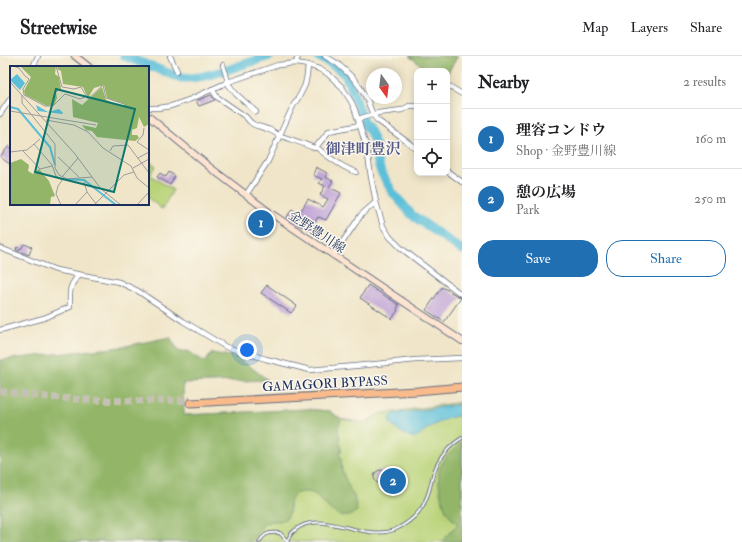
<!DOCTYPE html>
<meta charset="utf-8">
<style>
body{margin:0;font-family:"IM FELL Double Pica","Noto Serif JP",serif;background:#f2f2f2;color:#202124}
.controls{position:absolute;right:12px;top:12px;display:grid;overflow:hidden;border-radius:8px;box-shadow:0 2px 10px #0003}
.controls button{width:36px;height:36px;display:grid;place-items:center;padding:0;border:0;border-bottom:1px solid #e0e0e0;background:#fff;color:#202124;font:20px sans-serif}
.compass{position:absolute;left:366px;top:12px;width:36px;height:36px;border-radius:50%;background:#fff;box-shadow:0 2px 10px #0003;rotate:166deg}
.you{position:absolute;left:247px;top:294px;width:14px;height:14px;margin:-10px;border:3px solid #fff;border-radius:50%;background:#1a73e8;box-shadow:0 0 0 6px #1a73e833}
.badge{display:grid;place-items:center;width:26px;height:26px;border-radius:50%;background:#1f6fb2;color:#fff;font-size:13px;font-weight:700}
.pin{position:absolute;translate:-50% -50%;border:2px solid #fff;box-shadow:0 1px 4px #0006}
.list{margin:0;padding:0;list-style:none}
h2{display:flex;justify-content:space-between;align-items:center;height:52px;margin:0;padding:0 16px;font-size:17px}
h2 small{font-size:13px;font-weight:400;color:#757577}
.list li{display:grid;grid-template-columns:26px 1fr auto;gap:12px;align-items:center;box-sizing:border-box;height:60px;padding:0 16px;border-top:1px solid #e0e0e0}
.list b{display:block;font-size:15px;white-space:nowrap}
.list p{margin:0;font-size:13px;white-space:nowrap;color:#757577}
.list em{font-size:13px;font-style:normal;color:#757577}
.actions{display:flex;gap:8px;padding:12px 16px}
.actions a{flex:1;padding:9px 0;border:1px solid #1f6fb2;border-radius:16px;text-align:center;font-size:14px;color:#1f6fb2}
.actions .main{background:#1f6fb2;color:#fff}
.icon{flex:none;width:22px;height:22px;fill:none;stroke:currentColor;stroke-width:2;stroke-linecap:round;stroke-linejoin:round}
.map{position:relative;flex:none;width:462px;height:486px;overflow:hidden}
header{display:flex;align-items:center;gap:24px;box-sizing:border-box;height:56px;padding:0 20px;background:#fff;border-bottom:1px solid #e0e0e0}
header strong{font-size:19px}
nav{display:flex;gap:22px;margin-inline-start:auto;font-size:14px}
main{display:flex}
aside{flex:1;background:#fff}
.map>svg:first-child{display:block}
</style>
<header>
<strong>Streetwise</strong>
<nav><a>Map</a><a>Layers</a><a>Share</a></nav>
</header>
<main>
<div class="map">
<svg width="462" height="486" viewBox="0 0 462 486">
<rect width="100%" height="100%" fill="#fbf7ec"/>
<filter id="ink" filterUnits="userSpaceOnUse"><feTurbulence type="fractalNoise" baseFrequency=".025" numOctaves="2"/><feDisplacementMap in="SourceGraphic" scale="8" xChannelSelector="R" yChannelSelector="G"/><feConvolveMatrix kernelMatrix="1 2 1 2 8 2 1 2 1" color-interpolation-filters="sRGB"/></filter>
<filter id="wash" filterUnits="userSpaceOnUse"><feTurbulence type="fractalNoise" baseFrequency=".012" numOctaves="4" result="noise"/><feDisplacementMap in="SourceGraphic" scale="16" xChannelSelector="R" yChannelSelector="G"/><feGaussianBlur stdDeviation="0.9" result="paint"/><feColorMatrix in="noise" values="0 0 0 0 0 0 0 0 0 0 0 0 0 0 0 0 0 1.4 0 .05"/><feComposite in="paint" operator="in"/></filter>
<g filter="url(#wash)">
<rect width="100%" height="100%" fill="#f0e5c8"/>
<g fill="#b9d378" stroke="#6a816b">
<polygon points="148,105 156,110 150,119 173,134 162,153 148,142"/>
<polygon points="462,346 462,486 60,486 54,476 300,370 306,353 329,355 341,363 365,367 379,358"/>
</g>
<g fill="#92b568" stroke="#567263">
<polygon points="409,0 458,0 447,18 447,15 429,15"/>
<path d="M170,281L179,296L188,295L205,306L212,297L237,301L268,324L183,327L184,359L306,353L329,355L341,363L338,373L340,383L339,385L342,395H339V397L341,402L342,415L351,436L354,440L357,455L349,460C345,460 340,460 337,458C318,448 321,430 294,438L289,448L290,454L287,462L280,465H272L263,468L259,476L252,482L250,486H105L102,485L94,486H70L64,483H60V486H0V304L121,291Z"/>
<path d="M462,386V486H441L458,468C455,465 451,463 449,459C442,451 437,425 439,415C440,406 455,391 462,386Z"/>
</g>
<path fill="#5bbfd9" stroke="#3b779c" d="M462,348V359C448,361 436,367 424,375C420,378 416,383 411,381C405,380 397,373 392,369C388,365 389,361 394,358Z"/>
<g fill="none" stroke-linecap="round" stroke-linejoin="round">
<g stroke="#5bbfd9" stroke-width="9">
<path d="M124,0L181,22C198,23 212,18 227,14C241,9 255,5 269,0"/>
<polyline points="317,0 336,11 346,20 359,53 363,66 370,76 376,90 376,101 381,116 393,137 412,159 462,194"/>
</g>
</g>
<g id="blocks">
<g fill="#bfa3d5">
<polygon points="211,39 215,44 199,50 196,45"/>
<polygon points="9,90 11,92 11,109 0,101"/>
<polygon points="316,111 327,117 325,121 333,125 329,131 341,137 326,164 318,161 311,173 303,169 302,171 287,161 292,153 299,158 308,143 323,151 328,143 320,139 325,130 319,127 322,123 313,119"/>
<polygon points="169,116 175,120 170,129 157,121 160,117 166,121"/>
<polygon points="257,159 266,166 267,164 271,167 266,174 262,172 261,173 251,167"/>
<polygon points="24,188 32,191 29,199 16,194 17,191 21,193"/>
<polygon points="267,229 297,250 291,257 261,237"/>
<polygon points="368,229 399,249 397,253 398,254 392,263 360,242"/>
<polygon points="442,231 461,242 444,266 426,254"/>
<circle cx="381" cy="421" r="7"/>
</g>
</g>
</g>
<g filter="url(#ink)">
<use href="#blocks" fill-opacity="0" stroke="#666f83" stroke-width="1"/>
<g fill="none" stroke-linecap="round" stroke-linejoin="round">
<path stroke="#c5c1b3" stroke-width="7" stroke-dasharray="7 3.5" stroke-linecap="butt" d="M0,335C64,345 125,346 190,344"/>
<defs>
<g id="service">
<path d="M287,485C289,481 291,477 294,475C319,451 362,486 394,474C408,468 421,457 426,443C430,435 431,425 434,416C439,402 449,390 462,382"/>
<path d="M259,486C265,477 269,476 280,477L288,486"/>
</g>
<g id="minor">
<polyline points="170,0 177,15"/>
<polyline points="325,0 338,8 353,22 360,31 368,45 369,49 373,59 377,64 417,93"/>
<polyline points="296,7 298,0"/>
<polyline points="223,9 229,29 236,38 256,56"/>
<polyline points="33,11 38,0"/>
<polyline points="447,29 462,38"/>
<path d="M212,33L217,41L246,61C253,71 257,69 267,73C272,74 276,78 281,80C292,84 303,87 314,92L316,91C327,100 343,112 356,116"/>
<polyline points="148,52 159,52 171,50 191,43 228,26 278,9 296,7 308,9 319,13 328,18 342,31 352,47 355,54 367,93 371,121 376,146 383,170 390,181 401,192 462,239"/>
<polyline points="0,58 11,42"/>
<polyline points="358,63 378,57 402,54 409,50 417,50"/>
<polyline points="316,91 329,75 360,69"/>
<polyline points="447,115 462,126"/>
<polyline points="246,139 268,105 293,50 300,39 305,29 307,19 308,9"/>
<polyline points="0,192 56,214 119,226 138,235 183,265 226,291 266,303 310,314 366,309 416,304 462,302"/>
<polyline points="333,200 361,159 376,146"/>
<path d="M0,274L44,262L70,251C70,235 68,231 79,219"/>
</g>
<g id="secondary">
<polyline points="75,0 89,11"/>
<polyline points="148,60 212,113 269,156 462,285"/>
</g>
<polyline id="trunk" points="190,347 417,335 462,331"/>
</defs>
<use href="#service" stroke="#666f83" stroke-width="4"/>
<use href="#minor" stroke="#666f83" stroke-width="6"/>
<use href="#secondary" stroke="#666f83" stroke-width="8"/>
<use href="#trunk" stroke="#666f83" stroke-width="9"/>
<use href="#service" stroke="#fff" stroke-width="2"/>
<use href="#minor" stroke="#fff" stroke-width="4.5"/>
<use href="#secondary" stroke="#fde4d1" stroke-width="6"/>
<use href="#trunk" stroke="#fabb8c" stroke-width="7"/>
</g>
</g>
<g text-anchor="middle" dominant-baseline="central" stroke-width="3" stroke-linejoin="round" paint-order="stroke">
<g font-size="13" fill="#1b2f5e" stroke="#fbf7ec">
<text transform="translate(317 176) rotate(34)">金野豊川線</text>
<text transform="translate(325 328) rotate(-3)">GAMAGORI BYPASS</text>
</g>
<g font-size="15" font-weight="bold" fill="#545888" stroke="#fbf7ec">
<text x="363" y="93">御津町豊沢</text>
</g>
</g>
<g transform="translate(10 10)">
<rect width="139" height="139" fill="#f0e5c8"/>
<path d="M10,0H46L45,8L49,11L51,23L46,26L47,32L44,39L37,40L15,29L14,25L21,11ZM48,0H139V58L134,61L129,51L127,62L122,64V69H127L129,72L125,75L87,71L82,65L76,64L72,59L86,62L88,57L63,51L62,33L72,39L92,21L96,34L114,41V38L97,32L94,19L84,22L78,32L73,21L53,18L51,5L47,3ZM11,93L19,99L18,105L23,108L29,103L39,115L45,130L41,131L40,139H0V97Z" fill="#92b568"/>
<path d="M7,8L15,17L10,24L0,14ZM26,39L38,46L49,43L53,47L52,48L28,45Z" fill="#5bbfd9"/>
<path fill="none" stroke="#5bbfd9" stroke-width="2" d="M0,41L8,43L40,81L45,99M51,113L74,114L106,139"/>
<path fill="none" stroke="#9b9c9e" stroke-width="1" d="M3,0L9,2L15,10M46,0L52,21L64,23L71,21L78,33L93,19L96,32L114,38M15,10L19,13L13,23L14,29L35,40H43L55,28L70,33L75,31M0,16L65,88L91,123L111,139M12,29V37L45,78V102L49,109L57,113L82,111M0,45L86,59M36,54L64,59L78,66L93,82L121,100L127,112L139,122M134,62L133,69L127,76L139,84M24,78L42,99L46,110L52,114M13,85L30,103L42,100M100,85L103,80L118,79L139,107M0,86L17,84L30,73M48,91L69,111M128,92L139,86M123,102L139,93M52,111L68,92M74,116L77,126L87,139M51,139L46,128L48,120L53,113M65,139L77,126M84,139L114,109L124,106M127,139L139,126"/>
<path fill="#0f766e" fill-opacity="0.15" stroke="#0f766e" stroke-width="2" d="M46,23L125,43L104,126L25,106Z"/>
<rect width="139" height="139" fill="none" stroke="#1b2f5e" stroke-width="2"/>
</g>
</svg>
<div class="controls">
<button>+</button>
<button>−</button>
<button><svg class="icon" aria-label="locate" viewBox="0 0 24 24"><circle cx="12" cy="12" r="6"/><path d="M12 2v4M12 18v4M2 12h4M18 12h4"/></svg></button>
</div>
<svg class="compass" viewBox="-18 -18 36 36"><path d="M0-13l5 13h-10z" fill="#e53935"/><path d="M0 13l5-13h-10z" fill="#757577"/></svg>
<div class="you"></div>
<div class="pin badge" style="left:261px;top:167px">1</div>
<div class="pin badge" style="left:393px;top:425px">2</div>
</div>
<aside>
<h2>Nearby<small>2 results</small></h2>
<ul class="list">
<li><span class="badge">1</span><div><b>理容コンドウ</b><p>Shop · 金野豊川線</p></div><em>160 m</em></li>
<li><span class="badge">2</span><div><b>憩の広場</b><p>Park</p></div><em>250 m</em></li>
</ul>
<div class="actions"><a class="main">Save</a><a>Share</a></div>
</aside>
</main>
